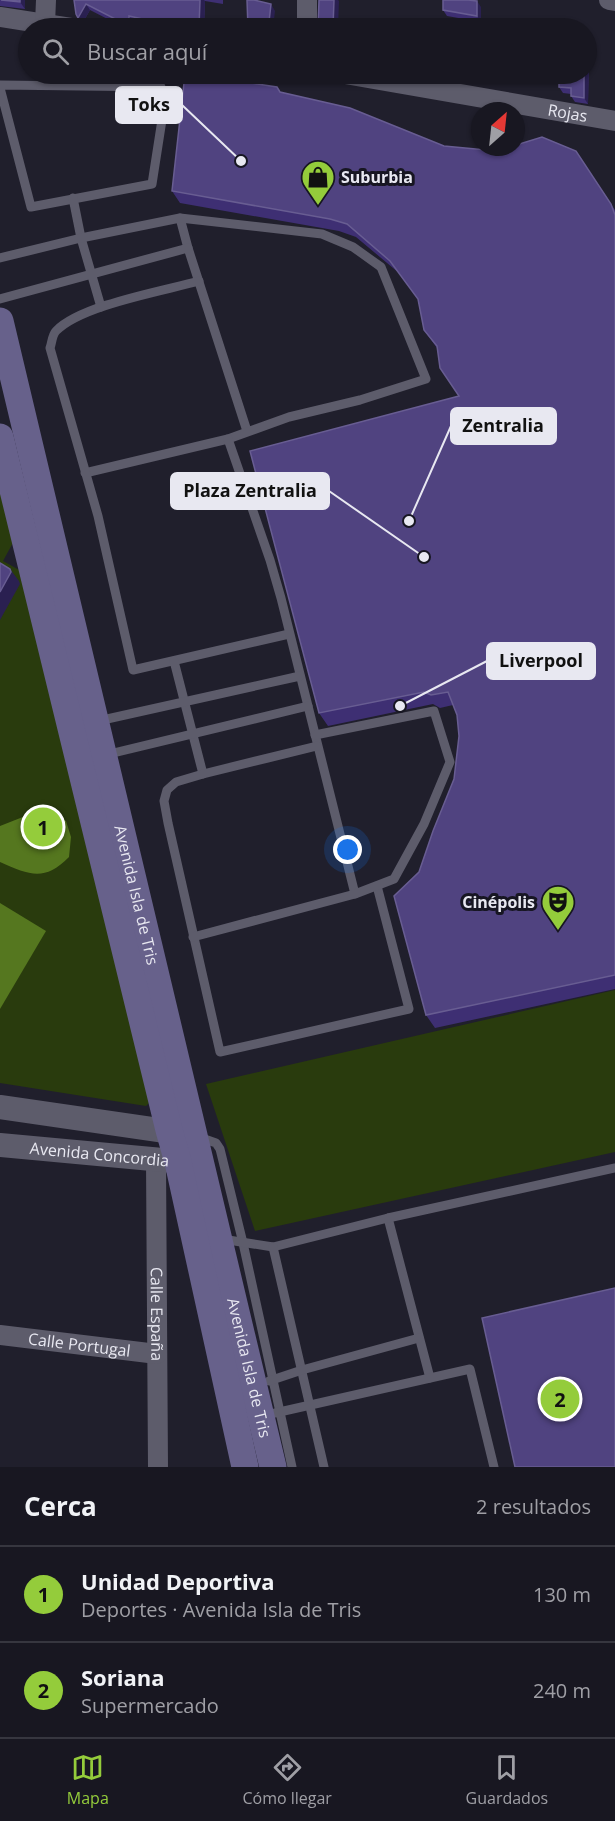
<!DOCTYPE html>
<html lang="es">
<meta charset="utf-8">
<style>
body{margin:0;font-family:"Open Sans",sans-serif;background:#25242e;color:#f1f3f6}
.compass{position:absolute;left:471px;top:102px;width:54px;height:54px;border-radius:50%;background:#181721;box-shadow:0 2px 4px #0004;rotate:27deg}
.you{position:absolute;left:348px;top:850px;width:21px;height:21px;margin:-15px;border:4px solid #fff;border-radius:50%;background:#1a73e8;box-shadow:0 0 0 9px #1a73e833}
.badge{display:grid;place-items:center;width:39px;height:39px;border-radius:50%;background:#94cc3b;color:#111;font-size:20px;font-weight:700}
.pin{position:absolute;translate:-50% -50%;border:3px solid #fff;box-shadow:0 2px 6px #0006}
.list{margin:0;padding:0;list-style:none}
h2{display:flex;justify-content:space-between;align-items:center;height:78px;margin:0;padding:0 24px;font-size:26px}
h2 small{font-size:20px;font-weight:400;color:#9f9fa5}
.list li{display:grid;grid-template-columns:39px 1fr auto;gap:18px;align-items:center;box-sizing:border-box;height:96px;padding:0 24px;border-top:2px solid #36363f}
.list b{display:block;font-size:22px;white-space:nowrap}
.list p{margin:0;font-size:20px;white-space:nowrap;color:#9f9fa5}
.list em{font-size:20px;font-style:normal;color:#9f9fa5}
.icon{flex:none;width:33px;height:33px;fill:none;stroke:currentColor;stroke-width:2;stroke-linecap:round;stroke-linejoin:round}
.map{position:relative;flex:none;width:615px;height:1467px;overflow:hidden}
.search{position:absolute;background:#181721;box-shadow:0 2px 4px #0004;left:18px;right:18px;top:18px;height:66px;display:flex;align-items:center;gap:15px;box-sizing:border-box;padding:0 21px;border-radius:33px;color:#9f9fa5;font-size:22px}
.sheet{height:270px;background:#181721}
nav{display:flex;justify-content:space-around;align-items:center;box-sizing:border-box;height:84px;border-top:2px solid #36363f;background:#181721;font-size:16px;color:#9f9fa5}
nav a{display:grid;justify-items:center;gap:3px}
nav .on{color:#94cc3b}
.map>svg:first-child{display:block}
</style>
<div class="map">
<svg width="615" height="1467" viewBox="0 0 615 1467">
<rect width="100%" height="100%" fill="#201f2c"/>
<g fill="#293b0d">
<polygon points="0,479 15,539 3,561 23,572 153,1099 146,1106 0,1083"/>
<polygon points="615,990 615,1152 255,1231 206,1084"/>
</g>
<g fill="#55771f">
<path d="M48,812L66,821L71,837L69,857C44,882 30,875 0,862V826L33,813Z"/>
<polygon points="0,903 46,931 0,1009"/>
</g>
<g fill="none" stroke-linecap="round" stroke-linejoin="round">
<g stroke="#5d5c6b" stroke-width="9">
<polyline points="0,85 161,87 164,107 152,184 31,207 0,88"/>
<polyline points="73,198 81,238 101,307"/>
<polyline points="180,218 188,248 247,431"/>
<polyline points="0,258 81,238 180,218 322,234 353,247 381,267 426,379 360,400 289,417 228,439 85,473"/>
<path d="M199,281C163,291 81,305 56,331C52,335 52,343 50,348L98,516L133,670L289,634"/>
<polyline points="0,299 188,248"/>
<polyline points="228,439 270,560 281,598 355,894"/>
<polyline points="174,661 203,774"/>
<polyline points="98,721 300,676"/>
<polyline points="317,746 203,774 176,782 167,790 164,801 168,823 220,1052 409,1009 377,886"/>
<polyline points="105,755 308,706"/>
<polyline points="193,937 355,894 394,879 424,824 450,762 434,711 315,735"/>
<polyline points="199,1137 216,1143 220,1149 243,1243 292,1467"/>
<polyline points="388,1218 430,1378"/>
<polyline points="222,1239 273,1247 388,1218 615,1168"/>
<polyline points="273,1247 324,1467"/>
<polyline points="269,1381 302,1370 419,1338"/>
<polyline points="275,1413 470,1369 494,1467"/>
</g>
<g stroke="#5d5c6b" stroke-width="20">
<polyline points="609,0 615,1"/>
<polyline points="0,17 71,28"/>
<polyline points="45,24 46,0"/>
<polyline points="307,28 307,0"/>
<path id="s1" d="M345,74L615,121"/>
<path id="s2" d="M156,1161L158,1467"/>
<path id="s3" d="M0,1335L157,1354"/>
</g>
<g stroke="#5d5c6b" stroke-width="24">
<polyline points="0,1107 186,1134"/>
<path id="s4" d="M0,1145L195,1163"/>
</g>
<g stroke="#67618b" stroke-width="27">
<path id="s5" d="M0,321L273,1467"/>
<polyline points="0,437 169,1130 178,1162 245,1467"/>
</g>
</g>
<g fill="#3e2f73">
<polygon points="0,0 25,0 25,9 0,6"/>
<polygon points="74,0 223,0 223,4 205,1 204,28 163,28 133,23 133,28 125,28 90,10 82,24"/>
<polygon points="481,7 481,22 447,16 443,10"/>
<polygon points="586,49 589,53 588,104 575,102 571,96 571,94 563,93 559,87 586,74"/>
<polygon points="280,92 444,146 497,151 576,151 615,210 615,989 435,1028 426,1015 419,872 454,779 459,736 457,715 453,705 440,708 433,704 328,726 319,713 459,396 437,348 424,330 418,299 399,273 356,237 339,231 180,203 172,191"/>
</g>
<g fill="#2a2051">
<polygon points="20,0 25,0 25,9 20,2"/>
<polygon points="200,0 204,0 205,1 204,28 199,28"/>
<polygon points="334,0 338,0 339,1 338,28 333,28"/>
<polygon points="477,1 481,7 481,22 477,16"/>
<polygon points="86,4 90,10 82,24 78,18"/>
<polygon points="271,4 275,11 273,28 269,22"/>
<polygon points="129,16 133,23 133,28 129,22"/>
<polygon points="586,49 589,53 588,104 584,98 584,74 586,74"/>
<polygon points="10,569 19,581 20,584 0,620 0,592"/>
</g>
<g fill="#504380" stroke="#685d92" stroke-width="1.5">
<polygon points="1,0 20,0 20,2"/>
<polygon points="74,0 200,0 199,28 165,28 165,24 129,16 129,22 121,22 86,4 78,18 76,14"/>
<polygon points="247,0 254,0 271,4 269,22 290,28 248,28"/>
<polygon points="319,0 334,0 333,28 318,28"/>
<polygon points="443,0 468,0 477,1 477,16 443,10"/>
<polygon points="185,74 191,74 277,87 280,92 350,108 444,146 497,151 509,147 516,147 516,145 542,137 576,151 611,204 615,215 615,975 426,1015 394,896 419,872 433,831 454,779 459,736 457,715 448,692 431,695 424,692 319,713 250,451 459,396 440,368 437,346 424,330 418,299 390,261 347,224 330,219 172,191"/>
<polygon points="559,74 584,74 584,98 571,96 571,88 559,87"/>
<polygon points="0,563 10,569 11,572 0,592"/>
<polygon points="615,1288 615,1467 515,1467 482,1318"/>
</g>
<defs>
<symbol id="shop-pin" viewBox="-11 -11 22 30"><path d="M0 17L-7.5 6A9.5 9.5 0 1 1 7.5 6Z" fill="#94cc3b" stroke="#171622"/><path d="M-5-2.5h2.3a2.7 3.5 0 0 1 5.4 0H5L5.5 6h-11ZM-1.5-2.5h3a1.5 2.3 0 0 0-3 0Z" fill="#111"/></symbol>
<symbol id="theatre-pin" viewBox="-11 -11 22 30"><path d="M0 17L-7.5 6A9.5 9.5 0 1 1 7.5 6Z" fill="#94cc3b" stroke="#171622"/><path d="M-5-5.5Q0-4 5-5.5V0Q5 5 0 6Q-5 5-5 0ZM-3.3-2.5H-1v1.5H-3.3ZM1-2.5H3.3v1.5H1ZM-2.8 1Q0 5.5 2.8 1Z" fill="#111"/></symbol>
</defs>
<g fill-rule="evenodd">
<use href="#shop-pin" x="299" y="158" width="38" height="52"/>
<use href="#theatre-pin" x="539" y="883" width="38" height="52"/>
</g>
<g text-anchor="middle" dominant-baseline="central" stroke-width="6" stroke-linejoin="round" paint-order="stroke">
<g font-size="16" fill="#e8e8f1" stroke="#171622">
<text stroke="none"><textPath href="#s1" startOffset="226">Rojas</textPath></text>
<text stroke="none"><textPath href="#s5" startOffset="590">Avenida Isla de Tris</textPath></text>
<text stroke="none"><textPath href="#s4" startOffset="100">Avenida Concordia</textPath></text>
<text stroke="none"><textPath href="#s2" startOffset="153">Calle España</textPath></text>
<text stroke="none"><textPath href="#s3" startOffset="80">Calle Portugal</textPath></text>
<text stroke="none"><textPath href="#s5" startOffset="1076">Avenida Isla de Tris</textPath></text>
</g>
<g font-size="16" font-weight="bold" fill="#e8e8f1" stroke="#171622" text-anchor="start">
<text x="341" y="177">Suburbia</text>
<text x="535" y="902" text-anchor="end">Cinépolis</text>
</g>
</g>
<path fill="none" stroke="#e8e8f1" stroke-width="2" d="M241 161L182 105M409 521L451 426M424 557L329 491M400 706L487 661"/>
<g fill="#e8e8f1" stroke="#171622" stroke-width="2">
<circle cx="241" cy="161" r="6"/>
<circle cx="409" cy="521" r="6"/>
<circle cx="424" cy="557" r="6"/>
<circle cx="400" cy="706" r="6"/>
</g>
<g fill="#e8e8f1" stroke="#e8e8f1" stroke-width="2">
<rect x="116" y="87" width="66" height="36" rx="6"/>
<rect x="451" y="408" width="105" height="36" rx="6"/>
<rect x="171" y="473" width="158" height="36" rx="6"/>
<rect x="487" y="643" width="108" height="36" rx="6"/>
</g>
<g font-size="18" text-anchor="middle" font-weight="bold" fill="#111">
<text x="149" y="111">Toks</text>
<text x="503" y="432">Zentralia</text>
<text x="250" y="497">Plaza Zentralia</text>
<text x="541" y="667">Liverpool</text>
</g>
</svg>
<svg class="compass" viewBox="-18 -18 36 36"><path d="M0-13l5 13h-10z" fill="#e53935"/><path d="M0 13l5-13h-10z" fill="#9f9fa5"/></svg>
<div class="you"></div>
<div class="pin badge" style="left:43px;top:827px">1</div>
<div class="pin badge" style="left:560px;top:1399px">2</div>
<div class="search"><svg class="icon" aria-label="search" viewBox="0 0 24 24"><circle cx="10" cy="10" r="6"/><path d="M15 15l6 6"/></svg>Buscar aquí</div>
</div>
<section class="sheet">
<h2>Cerca<small>2 resultados</small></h2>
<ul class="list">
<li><span class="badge">1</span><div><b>Unidad Deportiva</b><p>Deportes · Avenida Isla de Tris</p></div><em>130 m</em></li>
<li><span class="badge">2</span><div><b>Soriana</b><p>Supermercado</p></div><em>240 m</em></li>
</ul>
</section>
<nav>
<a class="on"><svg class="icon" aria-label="map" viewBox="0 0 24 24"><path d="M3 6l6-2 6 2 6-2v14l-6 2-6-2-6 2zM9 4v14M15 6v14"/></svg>Mapa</a>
<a><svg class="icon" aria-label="directions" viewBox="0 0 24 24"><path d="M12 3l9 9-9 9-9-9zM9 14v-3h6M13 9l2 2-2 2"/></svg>Cómo llegar</a>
<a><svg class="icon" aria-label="saved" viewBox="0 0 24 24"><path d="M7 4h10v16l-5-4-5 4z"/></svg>Guardados</a>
</nav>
